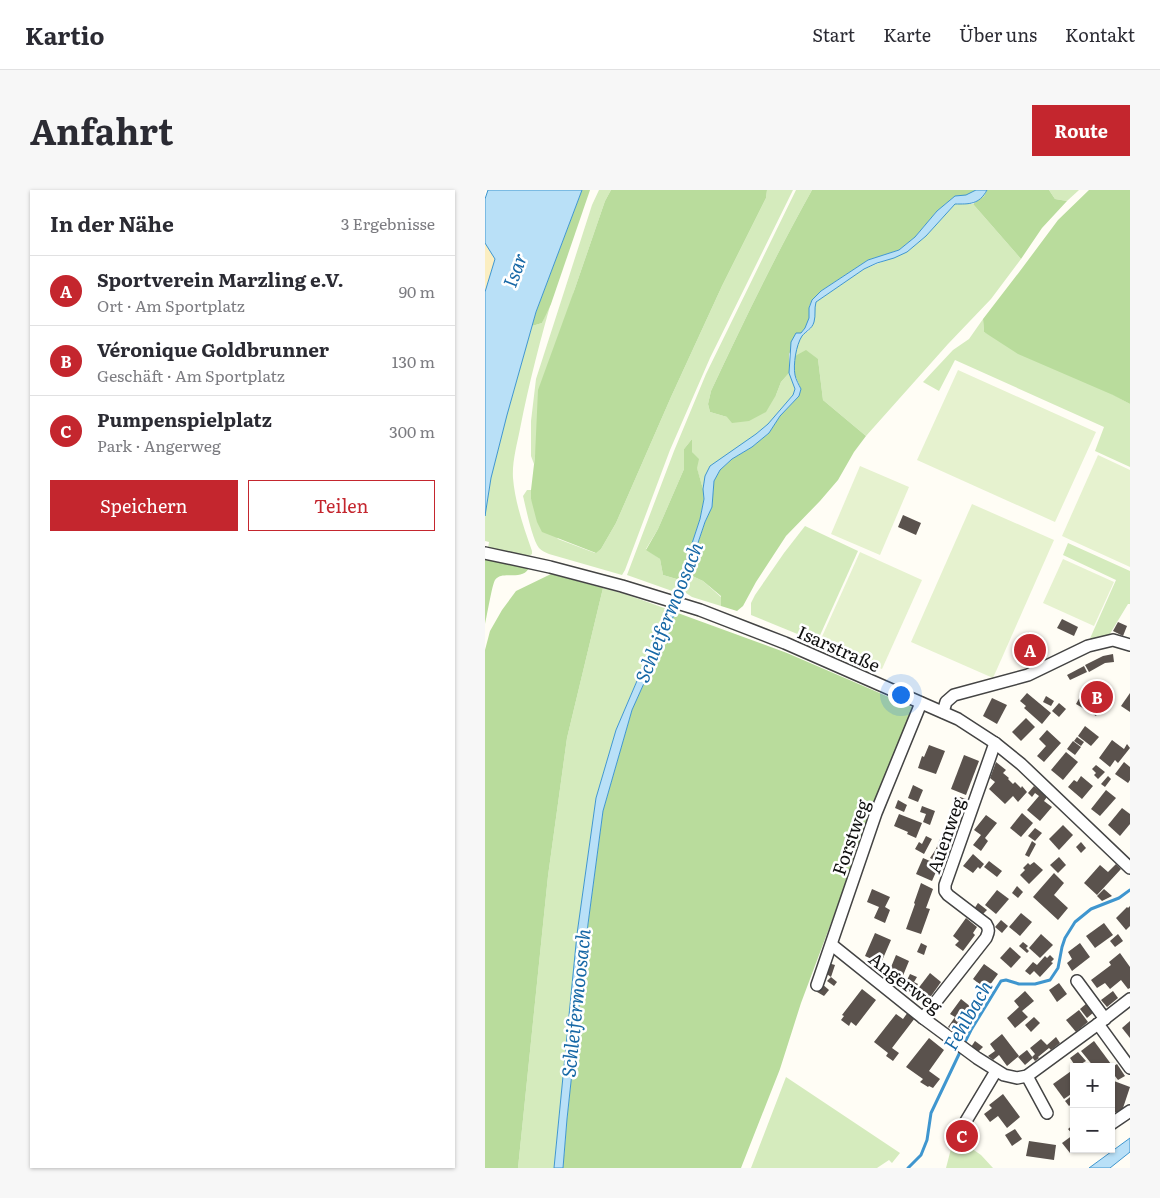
<!DOCTYPE html>
<html lang="de">
<meta charset="utf-8">
<style>
body{margin:0;font-family:Literata,serif;background:#f7f7f7;color:#2b2b33}
.controls{position:absolute;right:15px;bottom:15px;display:grid;overflow:hidden;border-radius:0px;box-shadow:0 1px 4px #0004}
.controls button{width:45px;height:45px;display:grid;place-items:center;padding:0;border:0;border-bottom:1px solid #e1e1e2;background:#fff;color:#2b2b33;font:25px sans-serif}
.you{position:absolute;left:415px;top:504px;width:18px;height:18px;margin:-12px;border:4px solid #fff;border-radius:50%;background:#1a73e8;box-shadow:0 0 0 8px #1a73e833}
.badge{display:grid;place-items:center;width:32px;height:32px;border-radius:50%;background:#c4262e;color:#fff;font-size:16px;font-weight:700}
.pin{position:absolute;translate:-50% -50%;border:2px solid #fff;box-shadow:0 1px 5px #0006}
.list{margin:0;padding:0;list-style:none}
h2{display:flex;justify-content:space-between;align-items:center;height:65px;margin:0;padding:0 20px;font-size:21px}
h2 small{font-size:16px;font-weight:400;color:#7c7c81}
.list li{display:grid;grid-template-columns:32px 1fr auto;gap:15px;align-items:center;box-sizing:border-box;height:70px;padding:0 20px;border-top:1px solid #e1e1e2}
.list b{display:block;font-size:19px;white-space:nowrap}
.list p{margin:0;font-size:16px;white-space:nowrap;color:#7c7c81}
.list em{font-size:16px;font-style:normal;color:#7c7c81}
.actions{display:flex;gap:10px;padding:15px 20px}
.actions a{flex:1;padding:11px 0;border:1px solid #c4262e;border-radius:0px;text-align:center;font-size:18px;color:#c4262e}
.actions .main{background:#c4262e;color:#fff}
.map{position:relative;flex:none;width:645px;height:978px;overflow:hidden;border-radius:0px}
header{display:flex;align-items:center;gap:30px;box-sizing:border-box;height:70px;padding:0 25px;background:#fff;border-bottom:1px solid #e1e1e2}
header strong{font-size:24px}
nav{display:flex;gap:28px;margin-inline-start:auto;font-size:18px}
.intro{display:flex;align-items:center;justify-content:space-between;box-sizing:border-box;height:120px;padding:0 30px}
h1{margin:0;font-size:35px}
.button{padding:12px 22px;border-radius:0px;background:#c4262e;color:#fff;font-size:18px;font-weight:700}
main{display:flex;gap:30px;padding:0 30px}
aside{flex:1;background:#fff;border-radius:0px;box-shadow:0 1px 4px #0004}
.map>svg:first-child{display:block}
</style>
<header>
<strong>Kartio</strong>
<nav><a>Start</a><a>Karte</a><a>Über uns</a><a>Kontakt</a></nav>
</header>
<div class="intro"><h1>Anfahrt</h1><a class="button">Route</a></div>
<main>
<aside>
<h2>In der Nähe<small>3 Ergebnisse</small></h2>
<ul class="list">
<li><span class="badge">A</span><div><b>Sportverein Marzling e.V.</b><p>Ort · Am Sportplatz</p></div><em>90 m</em></li>
<li><span class="badge">B</span><div><b>Véronique Goldbrunner</b><p>Geschäft · Am Sportplatz</p></div><em>130 m</em></li>
<li><span class="badge">C</span><div><b>Pumpenspielplatz</b><p>Park · Angerweg</p></div><em>300 m</em></li>
</ul>
<div class="actions"><a class="main">Speichern</a><a>Teilen</a></div>
</aside>
<div class="map">
<svg width="645" height="978" viewBox="0 0 645 978">
<rect width="100%" height="100%" fill="#fffdf5"/>
<g fill="#d5ebbd">
<polygon points="114,0 126,0 120,11 89,101 50,266 49,274 46,266 46,231 51,189 107,15"/>
<path d="M282,0H308L225,168L185,260L140,380L137,385L64,364C60,362 57,361 54,358C47,349 41,318 38,306L42,300H46V309L73,349L110,363L116,359L131,333L186,207L237,96L281,8Z"/>
<path d="M311,0H327C290,66 258,133 226,201L223,214L225,222L242,227L291,205L296,192L304,183L310,199L308,205L283,234L220,286L218,299L207,262V249L199,259V279L173,339L161,359L175,369L178,385L195,390L190,402L142,385L189,261L221,184Z"/>
<polygon points="564,0 594,0 582,11 570,9"/>
<path d="M470,14H488L536,69L506,109L463,154L381,246L338,210L333,169L310,166C312,159 313,149 319,144C323,140 322,144 325,139C330,130 328,121 331,112L379,79L422,62L441,46Z"/>
<path d="M69,102C56,147 44,193 35,239C32,254 27,272 28,288C30,313 39,338 47,361V364L42,367L3,359L4,352L0,351V326L6,288L22,225L47,136L57,133Z"/>
<polygon points="498,129 499,142 629,205 645,214 645,277 610,261 619,237 470,170 454,201 438,192 468,160 484,149"/>
<polygon points="320,336 373,361 332,452 266,425 266,413 270,405 299,363"/>
<polygon points="583,353 645,381 645,414 643,414 623,447 603,453 631,390 578,365"/>
<polygon points="203,384 218,391 236,407 236,416 207,407 198,401"/>
<polygon points="118,398 140,404 182,419 131,540 111,608 92,744 69,978 33,978 63,686 82,548"/>
<polygon points="301,887 415,963 407,973 404,970 392,978 266,978"/>
<polygon points="474,928 487,936 483,956 496,965 508,978 461,978"/>
</g>
<g fill="#b9dc9c">
<polygon points="97,0 105,0 66,114 57,133 47,136 51,122"/>
<polygon points="126,0 282,0 281,8 237,96 186,207 131,333 116,359 111,363 57,342 52,332 46,309 46,300 50,266 53,200 89,101 120,11"/>
<path d="M327,0H491L481,6H470L452,21L430,47L414,60L383,70L336,101L327,110L324,117V129L320,138L316,143L304,164V183L296,192L291,205L281,222L264,231L247,233L242,227L225,222L223,214L226,201C258,133 290,66 327,0Z"/>
<polygon points="502,0 564,0 570,9 582,11 557,38 536,69 488,14 499,6"/>
<polygon points="604,0 645,0 645,214 628,205 533,164 499,142 498,129 535,81 573,30"/>
<polygon points="321,160 333,169 338,210 381,246 369,262 353,290 335,311 301,346 271,392 258,416 252,421 236,416 236,406 218,391 203,384 220,332 227,317 229,291 235,280 247,269 267,257 284,243 295,226 314,206 316,199 310,185 310,166"/>
<polygon points="207,249 207,262 214,269 212,278 218,299 219,309 215,329 195,390 178,385 175,369 161,360 173,339 199,279 199,259"/>
<path d="M0,369L45,376C38,393 18,379 10,390C7,395 2,426 0,434Z"/>
<polygon points="66,384 118,398 82,548 63,686 33,978 0,978 0,460 5,441 17,420 31,401"/>
<polygon points="190,422 302,463 427,517 316,813 295,879 256,978 78,978 82,929 103,734 118,621 147,520 186,433"/>
</g>
<polygon fill="#fbeec1" points="0,53 10,69 0,102"/>
<g fill="#e6f2cf">
<polygon points="473,180 611,242 570,332 432,270"/>
<polygon points="613,265 645,280 645,377 577,346"/>
<polygon points="375,276 424,297 395,365 346,344"/>
<polygon points="487,314 569,350 508,488 426,452"/>
<polygon points="375,362 437,390 397,479 335,451"/>
<polygon points="578,369 629,392 609,436 558,413"/>
</g>
<g fill="#b9e0f7" stroke="#3f96cf">
<polygon points="3,0 97,0 51,122 22,225 6,288 0,326 0,102 10,69 0,53 0,9"/>
<path d="M491,0H502C494,15 484,14 470,14L441,46L422,62L409,68L392,73L379,79L331,112C329,119 331,125 329,132C327,139 321,141 317,146C311,155 308,175 310,185C311,190 314,195 316,199L314,206L295,226L284,243L267,257L247,269L235,280L229,291L227,317L220,332L186,433L147,520L118,621L103,734L82,929L78,978H69L92,744L111,608L131,540L195,390L215,329L219,309L218,299L220,286L225,276L271,244L283,234L308,205L310,199L304,183L306,152L311,143H316L320,138L324,128V118L327,110L336,101L383,70L414,60L430,47L452,21L470,6L481,5Z"/>
<polygon points="645,948 645,962 625,978 604,978"/>
</g>
<g fill="none" stroke-linecap="round" stroke-linejoin="round">
<g stroke="#3f96cf" stroke-width="3">
<polyline points="479,854 486,840 516,791 521,790 534,794 550,794 565,790 573,778 577,757 580,748 590,732 606,719 634,708 645,700"/>
<polyline points="423,978 436,965 442,950 446,923 476,860"/>
</g>
</g>
<g fill="#5a524d">
<polygon points="418,325 436,333 431,345 413,337"/>
<polygon points="577,429 593,437 589,446 572,438"/>
<polygon points="633,432 642,436 638,446 628,441"/>
<polygon points="543,442 560,450 547,478 530,470"/>
<polygon points="628,464 629,472 620,473 604,482 600,475 618,466"/>
<polygon points="599,476 602,482 585,490 582,485"/>
<polygon points="609,491 626,501 615,516 616,517 611,526 591,514 596,505 605,510 609,503 604,499"/>
<polygon points="542,503 566,523 557,534 539,518 541,516 535,511"/>
<polygon points="645,503 645,522 636,516"/>
<polygon points="561,506 569,511 566,516 558,512"/>
<polygon points="507,508 522,515 512,534 498,526"/>
<polygon points="574,513 581,519 574,527 567,521"/>
<polygon points="541,528 550,537 536,551 527,542"/>
<polygon points="600,536 614,547 606,556 593,546"/>
<polygon points="562,540 576,553 559,572 552,566 561,556 554,549"/>
<polygon points="592,547 599,552 596,556 589,551"/>
<polygon points="627,550 639,559 642,554 645,558 633,573 630,570 625,577 614,568"/>
<polygon points="588,551 596,557 590,565 582,559"/>
<polygon points="444,555 460,561 451,584 433,578 437,566 439,567"/>
<polygon points="581,562 593,572 578,590 566,580"/>
<polygon points="479,565 494,571 481,605 466,599"/>
<polygon points="511,572 521,580 518,583 524,588 523,589 528,594 530,592 536,598 537,596 542,602 533,612 528,606 520,614 504,599 510,592 505,588"/>
<polygon points="639,572 645,577 645,590 643,593 630,584"/>
<polygon points="611,575 620,582 613,589 609,585 611,583 607,579"/>
<polygon points="596,586 608,596 597,609 583,597 589,590 592,592"/>
<polygon points="623,586 626,589 620,597 616,594"/>
<polygon points="428,595 438,600 433,612 423,608"/>
<polygon points="549,596 562,607 559,611 567,617 555,631 542,620 554,606 550,603 547,607 543,603"/>
<polygon points="621,600 631,608 615,626 606,619"/>
<polygon points="475,607 484,610 480,621 471,618"/>
<polygon points="413,610 422,615 419,622 410,618"/>
<polygon points="437,616 450,621 445,635 438,632 441,624 435,622"/>
<polygon points="637,618 645,624 645,634 635,646 623,635"/>
<polygon points="537,623 548,633 536,647 525,638"/>
<polygon points="414,624 437,633 431,648 422,644 423,642 409,636"/>
<polygon points="501,625 512,633 500,648 503,651 496,661 488,655 496,645 489,640"/>
<polygon points="578,635 588,645 574,660 564,649"/>
<polygon points="462,637 471,641 469,647 460,643"/>
<polygon points="550,638 557,643 550,651 543,646"/>
<polygon points="441,646 447,649 439,664 430,659 434,652 437,654"/>
<polygon points="456,646 466,649 461,662 459,662 453,672 445,668 451,659"/>
<polygon points="547,651 551,654 544,667 540,665"/>
<polygon points="596,652 601,658 596,663 591,657"/>
<polygon points="488,664 499,674 495,679 493,677 488,683 478,676"/>
<polygon points="574,667 581,675 573,683 565,675"/>
<polygon points="438,668 454,675 447,691 431,684"/>
<polygon points="504,671 517,681 512,687 499,677"/>
<polygon points="549,672 558,680 544,694 535,685 540,680 538,678 543,673 545,675"/>
<polygon points="631,674 636,679 612,705 599,693 615,675 623,682"/>
<polygon points="569,683 579,693 569,705 583,718 573,730 548,707"/>
<polygon points="436,693 448,699 441,718 445,719 436,744 421,739 430,714 429,713"/>
<polygon points="532,696 538,702 533,708 527,703"/>
<polygon points="387,699 405,707 400,717 405,720 400,733 389,728 394,717 382,712"/>
<polygon points="619,699 627,706 617,711 612,706"/>
<polygon points="512,700 524,709 511,724 500,715"/>
<polygon points="493,713 502,720 497,725 489,719"/>
<polygon points="645,716 645,736 641,740 631,728 642,717 643,718"/>
<polygon points="536,723 547,732 535,746 524,737"/>
<polygon points="481,728 492,737 488,743 490,745 478,761 470,755 474,751 468,746"/>
<polygon points="516,730 523,736 517,743 510,737"/>
<polygon points="619,733 628,745 610,758 601,746"/>
<polygon points="390,743 406,750 396,773 399,775 395,784 386,777 389,770 380,766"/>
<polygon points="556,744 568,755 555,768 544,758"/>
<polygon points="633,744 638,751 630,757 625,751"/>
<polygon points="538,752 543,756 541,758 544,761 542,763 534,756"/>
<polygon points="436,753 442,756 439,765 432,762"/>
<polygon points="595,753 605,767 587,781 582,773 587,769 583,762"/>
<polygon points="525,757 536,767 526,778 515,768"/>
<polygon points="635,763 645,777 645,798 643,799 636,790 625,799 620,793 612,798 606,790 626,775 624,772"/>
<polygon points="411,765 424,771 417,788 422,790 425,784 432,787 429,792 433,794 428,803 419,799 418,800 410,797 415,787 404,782"/>
<polygon points="565,765 569,769 566,772 568,773 555,787 549,781 545,785 540,781 548,772 552,775 560,766 562,768"/>
<polygon points="343,773 350,775 346,787 339,782"/>
<polygon points="499,774 513,784 502,799 506,802 498,812 500,813 493,822 489,819 478,833 480,834 473,844 463,837 470,827 465,824 476,809 486,817 493,808 490,805 497,796 488,789"/>
<polygon points="445,783 456,792 444,809 432,800"/>
<polygon points="346,787 352,792 349,796 342,791"/>
<polygon points="336,793 344,800 339,806 332,802"/>
<polygon points="574,793 582,804 572,812 564,800"/>
<polygon points="377,799 391,810 371,836 366,832 364,836 356,830 359,826 357,825"/>
<polygon points="540,801 549,811 537,821 543,827 530,838 522,828 534,817 529,811"/>
<polygon points="628,801 633,808 622,817 616,810"/>
<polygon points="602,813 609,822 602,828 595,819"/>
<polygon points="594,820 603,832 591,842 581,830"/>
<polygon points="423,822 430,828 407,858 414,863 408,871 401,866 403,863 389,852 411,824 418,829"/>
<polygon points="549,827 555,833 546,842 540,835"/>
<polygon points="645,831 645,848 637,838"/>
<polygon points="517,844 534,866 522,876 514,865 508,870 503,866 510,861 505,854"/>
<polygon points="571,847 575,853 566,860 564,858 553,867 554,868 550,871 547,867 550,864 545,858 556,849 562,855"/>
<polygon points="444,848 459,860 444,881 455,889 448,898 444,896 443,897 435,892 438,889 421,877"/>
<polygon points="490,851 498,857 493,862 486,857"/>
<polygon points="609,851 626,874 622,877 609,877 596,861"/>
<polygon points="542,860 548,868 540,875 533,867"/>
<polygon points="593,862 601,871 596,874 597,876 596,877 591,877 585,868"/>
<polygon points="632,874 640,886 633,890 626,881 626,878"/>
<polygon points="589,879 589,902 579,909 568,894"/>
<polygon points="629,891 645,897 636,924 626,921 626,901"/>
<polygon points="518,904 535,927 522,938 513,926 505,932 499,924 507,918 504,915"/>
<polygon points="589,904 589,912 584,916 580,911"/>
<polygon points="589,934 589,960 585,963 577,953 588,945 583,939"/>
<polygon points="530,939 537,949 527,956 520,945"/>
<polygon points="544,951 571,955 569,970 541,966"/>
</g>
<g fill="none" stroke-linecap="round" stroke-linejoin="round">
<defs>
<g id="minor">
<polyline points="0,363 65,377 137,396 215,420 300,453 473,529 510,553 536,574 645,678"/>
<polyline points="458,522 461,512 469,505 543,485 603,456 628,450 645,455"/>
<polyline points="347,755 438,828 492,868 519,885 532,888 542,886 613,834 645,809"/>
<polyline points="592,791 620,829"/>
<polyline points="332,795 391,623 436,513"/>
<path d="M438,828L501,748C503,743 505,740 501,734L463,705L460,701V695L510,553"/>
<polyline points="613,834 645,878"/>
<polyline points="542,886 562,923"/>
<polyline points="481,931 511,881"/>
<polyline points="626,934 645,921"/>
</g>
</defs>
<use href="#minor" stroke="#444" stroke-width="14"/>
<use href="#minor" stroke="#fff" stroke-width="11"/>
</g>
<g text-anchor="middle" dominant-baseline="central" stroke-width="5" stroke-linejoin="round" paint-order="stroke">
<g font-size="18" fill="#111" stroke="#fff">
<text transform="translate(354 458) rotate(24)">Isarstraße</text>
<text transform="translate(460 645) rotate(-71)">Auenweg</text>
<text transform="translate(365 647) rotate(-71)">Forstweg</text>
<text transform="translate(421 792) rotate(38)">Angerweg</text>
</g>
<g font-size="19" font-style="italic" fill="#1768a6" stroke="#fff">
<text transform="translate(29 80) rotate(-70)">Isar</text>
<text transform="translate(183 422) rotate(-68)">Schleifermoosach</text>
<text transform="translate(90 813) rotate(-84)">Schleifermoosach</text>
<text transform="translate(482 825) rotate(-60)">Fehlbach</text>
</g>
</g>
</svg>
<div class="controls">
<button>+</button>
<button>−</button>
</div>
<div class="you"></div>
<div class="pin badge" style="left:545px;top:460px">A</div>
<div class="pin badge" style="left:612px;top:507px">B</div>
<div class="pin badge" style="left:477px;top:946px">C</div>
</div>
</main>
